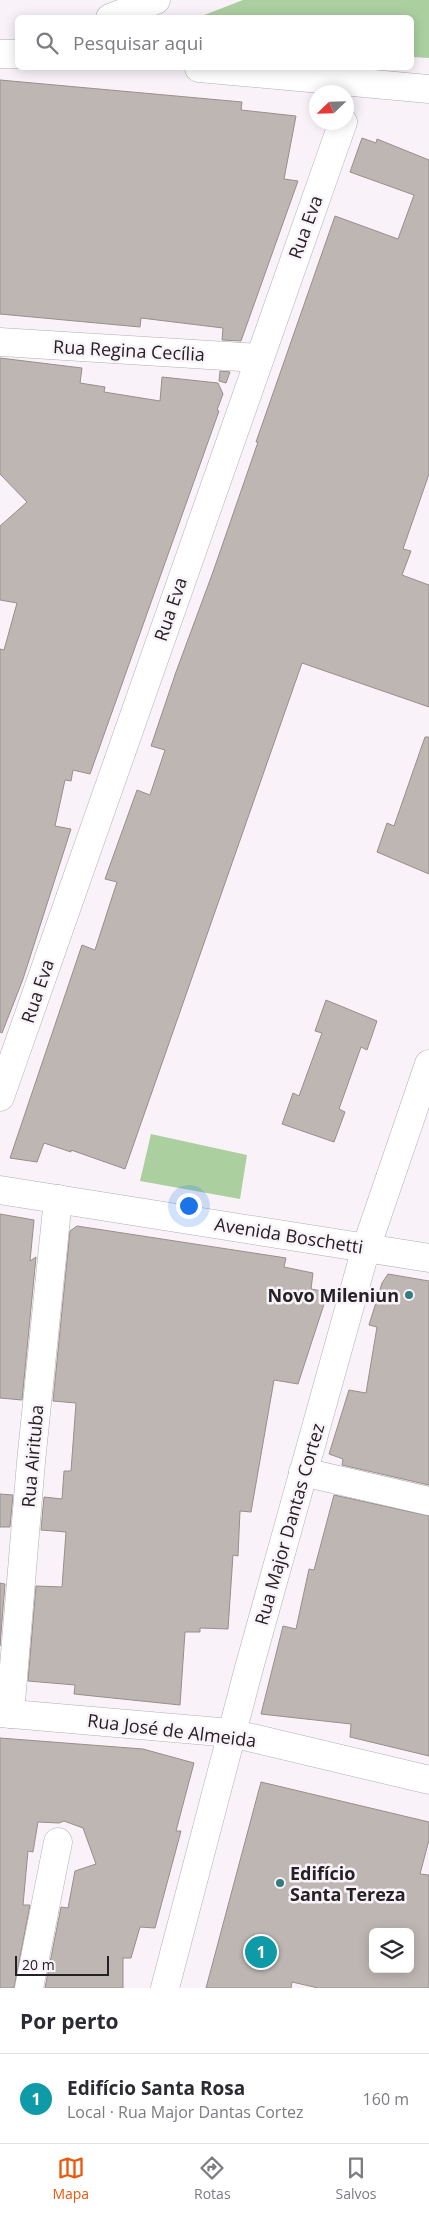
<!DOCTYPE html>
<html lang="pt">
<meta charset="utf-8">
<style>
body{margin:0;font-family:"Open Sans",sans-serif;background:#f2f2f3;color:#2b2b33}
.controls{position:absolute;right:15px;bottom:15px;display:grid;overflow:hidden;border-radius:8px;box-shadow:0 2px 12px #0003}
.controls button{width:45px;height:45px;display:grid;place-items:center;padding:0;border:0;border-bottom:1px solid #e1e1e2;background:#fff;color:#2b2b33;font:25px sans-serif}
.compass{position:absolute;left:309px;top:85px;width:45px;height:45px;border-radius:50%;background:#fff;box-shadow:0 2px 12px #0003;rotate:247deg}
.scale{position:absolute;left:15px;bottom:12px;width:94px;box-sizing:border-box;padding-left:5px;border:2px solid #232123;border-top:0;font-size:14px;line-height:18px;white-space:nowrap;color:#232123;-webkit-text-stroke:4px #f9f3f9;paint-order:stroke}
.you{position:absolute;left:188px;top:1205px;width:18px;height:18px;margin:-12px;border:4px solid #fff;border-radius:50%;background:#1a73e8;box-shadow:0 0 0 8px #1a73e833}
.badge{display:grid;place-items:center;width:32px;height:32px;border-radius:50%;background:#ea580c;color:#fff;font-size:16px;font-weight:700}
.pin{position:absolute;translate:-50% -50%;border:2px solid #fff;box-shadow:0 1px 5px #0006}
.list{margin:0;padding:0;list-style:none}
h2{display:flex;justify-content:space-between;align-items:center;height:65px;margin:0;padding:0 20px;font-size:21px}
h2 small{font-size:16px;font-weight:400;color:#7c7c81}
.list li{display:grid;grid-template-columns:32px 1fr auto;gap:15px;align-items:center;box-sizing:border-box;height:90px;padding:0 20px;border-top:1px solid #e1e1e2}
.list b{display:block;font-size:19px;white-space:nowrap}
.list p{margin:0;font-size:16px;white-space:nowrap;color:#7c7c81}
.list em{font-size:16px;font-style:normal;color:#7c7c81}
.icon{flex:none;width:28px;height:28px;fill:none;stroke:currentColor;stroke-width:2;stroke-linecap:round;stroke-linejoin:round}
.map{position:relative;flex:none;width:429px;height:1988px;overflow:hidden}
.search{position:absolute;background:#fff;box-shadow:0 2px 12px #0003;left:15px;right:15px;top:15px;height:55px;display:flex;align-items:center;gap:12px;box-sizing:border-box;padding:0 18px;border-radius:8px;color:#7c7c81;font-size:19px}
.sheet{height:155px;background:#fff}
nav{display:flex;justify-content:space-around;align-items:center;box-sizing:border-box;height:70px;border-top:1px solid #e1e1e2;background:#fff;font-size:14px;color:#7c7c81}
nav a{display:grid;justify-items:center;gap:2px}
nav .on{color:#ea580c}
.map>svg:first-child{display:block}
</style>
<div class="map">
<svg width="429" height="1988" viewBox="0 0 429 1988">
<rect width="100%" height="100%" fill="#f9f3f9"/>
<g fill="#accfa0">
<polygon points="243,0 429,0 429,58 412,57 412,18 199,17"/>
<polygon points="151,1134 247,1155 240,1199 140,1181"/>
</g>
<g fill="#beb6b2" stroke="#978f8b" fill-rule="evenodd">
<polygon points="0,80 242,102 241,110 296,116 284,179 298,181 241,341 222,340 223,328 141,318 140,327 0,314"/>
<polygon points="362,138 376,143 377,139 429,160 429,474 403,549 411,551 402,575 429,585 429,707 302,663 125,1169 71,1150 71,1152 44,1143 37,1162 10,1158 82,945 95,950 117,882 105,879 137,790 150,795 165,750 151,746 176,672 213,572 258,442 256,442 335,216 398,239 414,195 350,172"/>
<polygon points="0,358 82,368 80,383 105,387 104,392 160,401 162,377 218,383 223,394 217,410 219,411 90,774 73,770 71,781 65,780 55,826 71,829 23,979 2,1033 0,1032 0,649 4,650 17,603 0,600 0,526 27,502 0,474"/>
<polygon points="220,371 230,372 226,383 219,381"/>
<polygon points="425,737 429,737 429,874 377,852 387,823 394,826"/>
<polygon points="326,1000 377,1021 367,1050 361,1047 339,1109 345,1112 334,1142 282,1124 293,1093 299,1096 322,1033 315,1031"/>
<polygon points="0,1214 34,1220 30,1261 36,1257 22,1400 0,1398"/>
<polygon points="77,1226 286,1258 284,1267 313,1273 311,1289 328,1292 298,1384 274,1380 251,1512 240,1511 238,1556 233,1555 228,1629 200,1628 200,1632 185,1632 180,1705 74,1694 75,1685 28,1681 36,1586 62,1587 66,1532 41,1530 44,1497 62,1499 64,1471 71,1471 76,1403 53,1401 70,1231"/>
<polygon points="388,1274 429,1281 429,1485 342,1465 343,1459 329,1454 349,1390 366,1393 377,1327 369,1325 382,1283"/>
<polygon points="0,1494 13,1495 10,1527 0,1527"/>
<polygon points="334,1495 429,1516 429,1756 350,1737 351,1724 261,1714 283,1626 296,1629 309,1569 314,1570"/>
<polygon points="0,1583 5,1584 0,1646"/>
<polygon points="0,1738 143,1749 194,1763 176,1831 181,1831 155,1928 140,1927 131,1958 123,1958 123,1988 45,1988 61,1907 68,1908 75,1871 96,1864 83,1828 64,1821 59,1823 38,1822 33,1852 28,1851 23,1905 30,1905 14,1988 0,1988"/>
<path d="M261,1782L429,1822V1840L420,1874L429,1875V1988H318L292,1982L291,1988H206ZM373,1932H410V1969H373Z"/>
</g>
<g fill="none" stroke-linecap="round" stroke-linejoin="round">
<defs>
<g id="minor">
<polyline points="110,18 156,0"/>
<polyline points="0,54 18,54"/>
<polyline points="199,68 429,89"/>
<polyline points="0,342 258,358"/>
<polyline points="0,1097 343,122"/>
<polyline points="0,1190 429,1258"/>
<polyline points="303,1472 429,1501"/>
<polyline points="0,1713 231,1733 429,1780"/>
<polyline points="10,1714 31,1462 58,1199"/>
<polyline points="29,1988 58,1842"/>
<polyline points="165,1988 249,1668 366,1248 429,1064"/>
</g>
</defs>
<use href="#minor" stroke="#b4adb4" stroke-width="29"/>
<use href="#minor" stroke="#fff" stroke-width="28"/>
</g>
<g fill="#347d7d" stroke="#f9f3f9" stroke-width="2">
<circle cx="409" cy="1295" r="5"/>
<circle cx="280" cy="1883" r="5"/>
</g>
<g text-anchor="middle" dominant-baseline="central" stroke-width="5" stroke-linejoin="round" paint-order="stroke">
<g font-size="18" fill="#232123" stroke="#f9f3f9">
<text transform="translate(305 227) rotate(-70)">Rua Eva</text>
<text transform="translate(129 350) rotate(3)">Rua Regina Cecília</text>
<text transform="translate(170 609) rotate(-71)">Rua Eva</text>
<text transform="translate(37 991) rotate(-71)">Rua Eva</text>
<text transform="translate(289 1235) rotate(9)">Avenida Boschetti</text>
<text transform="translate(32 1456) rotate(-85)">Rua Airituba</text>
<text transform="translate(289 1524) rotate(-74)">Rua Major Dantas Cortez</text>
<text transform="translate(172 1730) rotate(7)">Rua José de Almeida</text>
</g>
<g font-size="18" font-weight="bold" fill="#232123" stroke="#f9f3f9" text-anchor="end">
<text x="399" y="1295">Novo Mileniun</text>
<text x="290" y="1873" text-anchor="start">Edifício<tspan x="290" dy="21">Santa Tereza</tspan></text>
</g>
</g>
</svg>
<div class="controls">
<button><svg class="icon" aria-label="layers" viewBox="0 0 24 24"><path d="M12 4l9 5-9 5-9-5zM3 14l9 5 9-5"/></svg></button>
</div>
<svg class="compass" viewBox="-18 -18 36 36"><path d="M0-13l5 13h-10z" fill="#e53935"/><path d="M0 13l5-13h-10z" fill="#7c7c81"/></svg>
<div class="scale">20 m</div>
<div class="you"></div>
<div class="pin badge" style="left:261px;top:1952px;background:#0f9aa8">1</div>
<div class="search"><svg class="icon" aria-label="search" viewBox="0 0 24 24"><circle cx="10" cy="10" r="6"/><path d="M15 15l6 6"/></svg>Pesquisar aqui</div>
</div>
<section class="sheet">
<h2>Por perto<small></small></h2>
<ul class="list">
<li><span class="badge" style="background:#0f9aa8">1</span><div><b>Edifício Santa Rosa</b><p>Local · Rua Major Dantas Cortez</p></div><em>160 m</em></li>
</ul>
</section>
<nav>
<a class="on"><svg class="icon" aria-label="map" viewBox="0 0 24 24"><path d="M3 6l6-2 6 2 6-2v14l-6 2-6-2-6 2zM9 4v14M15 6v14"/></svg>Mapa</a>
<a><svg class="icon" aria-label="directions" viewBox="0 0 24 24"><path d="M12 3l9 9-9 9-9-9zM9 14v-3h6M13 9l2 2-2 2"/></svg>Rotas</a>
<a><svg class="icon" aria-label="saved" viewBox="0 0 24 24"><path d="M7 4h10v16l-5-4-5 4z"/></svg>Salvos</a>
</nav>
